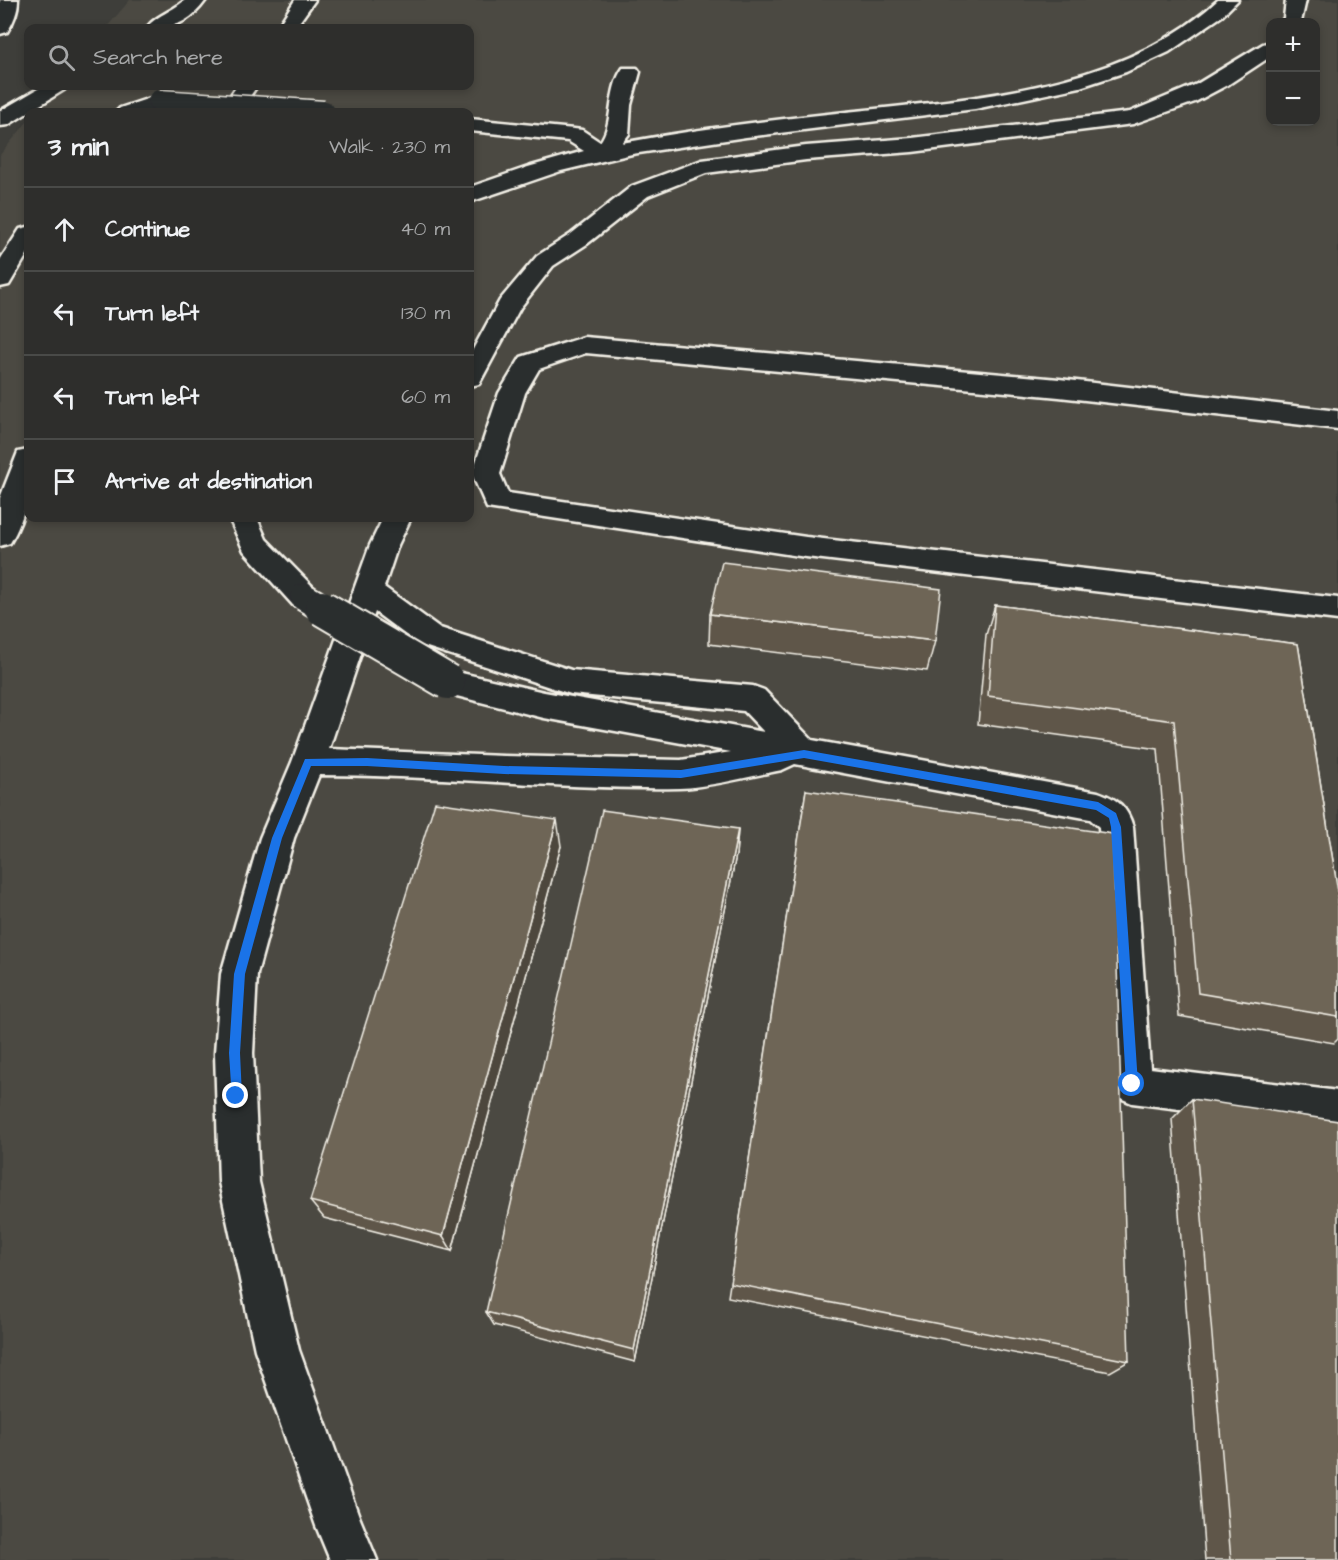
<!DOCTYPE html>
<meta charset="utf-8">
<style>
body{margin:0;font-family:"Architects Daughter",sans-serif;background:#363634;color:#f1f3f6}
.controls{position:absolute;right:18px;top:18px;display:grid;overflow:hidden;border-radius:12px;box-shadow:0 3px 9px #0003}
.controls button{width:54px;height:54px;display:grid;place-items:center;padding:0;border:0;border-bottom:2px solid #494a48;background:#2e2e2c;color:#f1f3f6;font:30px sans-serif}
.stop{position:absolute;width:18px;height:18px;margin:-14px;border:4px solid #1a73e8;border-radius:50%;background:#fff}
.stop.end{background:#1a73e8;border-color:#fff;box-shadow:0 2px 6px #0008}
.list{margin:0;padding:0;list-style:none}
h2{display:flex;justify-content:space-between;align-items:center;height:78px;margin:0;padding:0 24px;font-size:26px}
h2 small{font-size:20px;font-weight:400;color:#a7a8a9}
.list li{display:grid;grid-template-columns:39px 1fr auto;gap:18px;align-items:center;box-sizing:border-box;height:84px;padding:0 24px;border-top:2px solid #494a48}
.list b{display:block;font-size:22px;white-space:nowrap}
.list em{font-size:20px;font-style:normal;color:#a7a8a9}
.icon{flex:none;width:33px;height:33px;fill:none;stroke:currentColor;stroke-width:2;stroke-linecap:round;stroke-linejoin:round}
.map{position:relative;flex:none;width:1338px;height:1560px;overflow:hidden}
.search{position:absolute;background:#2e2e2c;box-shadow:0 3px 9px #0003;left:24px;top:24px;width:450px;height:66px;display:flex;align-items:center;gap:15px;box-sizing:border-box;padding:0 21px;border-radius:12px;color:#a7a8a9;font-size:22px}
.panel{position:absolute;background:#2e2e2c;box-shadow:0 3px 9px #0003;left:24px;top:108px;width:450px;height:414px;border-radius:12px}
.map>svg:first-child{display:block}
</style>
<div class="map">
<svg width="1338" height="1560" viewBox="0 0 1338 1560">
<rect width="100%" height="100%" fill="#3e3e3a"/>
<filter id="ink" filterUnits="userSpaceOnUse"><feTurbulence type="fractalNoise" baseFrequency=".0167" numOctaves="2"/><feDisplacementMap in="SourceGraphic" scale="12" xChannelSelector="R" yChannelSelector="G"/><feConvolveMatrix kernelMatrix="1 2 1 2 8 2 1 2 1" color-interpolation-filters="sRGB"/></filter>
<g filter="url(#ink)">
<path fill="#4c4a42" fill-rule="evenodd" d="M130,0H1338V1560H0V155L28,121V518H470V112H36L58,86H470V28H106ZM1270,22H1316V122H1270Z"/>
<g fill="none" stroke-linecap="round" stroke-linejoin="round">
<defs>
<g id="minor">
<path d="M0,0H18C18,11 13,23 7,32L0,34Z"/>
<path d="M185,0H206C190,23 173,28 147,28C153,17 175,10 185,0Z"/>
<polygon points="295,0 315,0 295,28 277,28"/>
<path d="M1218,0H1238L1222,16L1169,52L1126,72L1080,87L975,109L746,137L632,154L561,171L470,202V187L528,167L584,151L568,141L470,131V119L574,129L582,130L600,142C614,125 607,90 623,68H637L640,72L631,105L629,134L622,143C696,129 771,120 846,112C972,98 1120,91 1218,0Z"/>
<polygon points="1286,0 1306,0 1301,22 1281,22 1284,18"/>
<polygon points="1270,42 1270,57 1229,84 1195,102 1133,124 912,152 806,160 706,173 648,196 587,244 553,266 520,308 479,384 470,386 470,355 500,300 537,256 571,234 632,186 702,160 806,146 912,138 1130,112 1197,84 1263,44"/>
<polygon points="43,86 67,86 64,90 8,125 0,126 0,111"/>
<polygon points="237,86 257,86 239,112 219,112"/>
<path d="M159,95L166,97L169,101C160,115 131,114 116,112L120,108Z"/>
<polygon points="28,227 28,253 9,285 0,287 0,260 20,229"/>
<polygon points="584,337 1059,379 1338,411 1338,429 1059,397 586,353 539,369 525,393 500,474 508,493 806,537 1338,598 1338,620 806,557 487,508 472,474 499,393 521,357"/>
<path d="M28,450C32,482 27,515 10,543L0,546V498L18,452Z"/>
<polygon points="229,518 257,518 266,539 315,589 319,597 315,605 304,608 293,605 244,551"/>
<path d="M383,518H411L398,545L384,587L440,628L571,670L753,686L764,690L812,740L1098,792C1118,799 1127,807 1133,827L1150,1068L1338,1091V1129L1132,1103L1118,1097L1113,1084L1099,827L1090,819L795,764L782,770C750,776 710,787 679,788C559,790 439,775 319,775L294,838L257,974L253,1053L259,1182L299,1350L360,1519L377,1560H330L316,1526L255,1350L219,1182L215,1053L221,974L260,838L292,762L370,545ZM375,612L418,644L571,694L744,711L764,732L544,692L448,670L437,673L432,682L437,691L544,718L731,752L681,760L504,756L329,749Z"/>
</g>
</defs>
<use href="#minor" stroke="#f4f1e8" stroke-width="5"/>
<use href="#minor" fill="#2a2d2e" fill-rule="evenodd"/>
<defs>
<polyline id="minor-bridge-far2" points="159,101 324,112"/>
<polyline id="minor-bridge-far1" points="304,597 324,609"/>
<polyline id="minor-bridge" points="322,608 448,682"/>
</defs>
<use href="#minor-bridge-far2" stroke="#f4f1e8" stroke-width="25" stroke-linecap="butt"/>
<use href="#minor-bridge-far1" stroke="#f4f1e8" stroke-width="31" stroke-linecap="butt"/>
<use href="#minor-bridge" stroke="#f4f1e8" stroke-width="38" stroke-linecap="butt"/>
<use href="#minor-bridge-far2" stroke="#2a2d2e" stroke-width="22"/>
<use href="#minor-bridge-far1" stroke="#2a2d2e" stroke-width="27"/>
<use href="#minor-bridge" stroke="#2a2d2e" stroke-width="34"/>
</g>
<g fill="#5f574a" stroke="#f4f1e8" stroke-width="1.5">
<polygon points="995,605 1298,644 1338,892 1338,1039 1334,1043 1179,1016 1158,749 978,724 986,635"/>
<polygon points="710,614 935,641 927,671 709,644"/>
<polygon points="806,790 1129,1361 1110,1372 728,1297"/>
<polygon points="738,829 736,855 635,1362 494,1325 486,1312"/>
<polygon points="561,846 452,1251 324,1218 310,1201"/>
<polygon points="1192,1099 1338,1560 1205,1560 1172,1119"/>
</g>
<g fill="#4d473c" stroke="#f4f1e8" stroke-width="1.5">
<polygon points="557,820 561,846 452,1251 443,1236"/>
<polygon points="738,829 736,855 635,1362 634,1350"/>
</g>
<g fill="#6e6556" stroke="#f4f1e8" stroke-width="1.5">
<polygon points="722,562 941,589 935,641 710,614"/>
<polygon points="995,605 1298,644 1338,892 1338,1017 1198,993 1174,721 988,696"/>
<polygon points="806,790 1113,834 1129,1361 730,1283"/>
<polygon points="435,802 557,820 443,1236 310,1201"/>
<polygon points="602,810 738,829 634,1350 486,1312"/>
<polygon points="1192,1099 1338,1121 1338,1560 1231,1560"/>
</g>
</g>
<polygon fill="#1a73e8" points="804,750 1098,802 1116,813 1121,827 1138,1084 1136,1088 1128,1088 1126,1084 1111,827 1109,818 1096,810 804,758 681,778 504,774 367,766 311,766 282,838 245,974 240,1053 242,1096 240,1100 232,1100 229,1053 234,974 272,838 305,759 367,758 504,766 681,770"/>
</svg>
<div class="controls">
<button>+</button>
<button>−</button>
</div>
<div class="stop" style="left:1132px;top:1084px"></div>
<div class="stop end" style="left:236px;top:1096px"></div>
<div class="search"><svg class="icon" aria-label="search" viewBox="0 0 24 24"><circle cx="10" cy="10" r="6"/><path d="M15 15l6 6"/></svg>Search here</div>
<section class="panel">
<h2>3 min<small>Walk · 230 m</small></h2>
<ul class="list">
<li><svg class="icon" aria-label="ahead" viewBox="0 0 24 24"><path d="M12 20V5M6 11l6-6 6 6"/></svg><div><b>Continue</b></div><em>40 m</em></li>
<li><svg class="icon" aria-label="left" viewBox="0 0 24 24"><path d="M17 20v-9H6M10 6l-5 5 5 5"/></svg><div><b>Turn left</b></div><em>130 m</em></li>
<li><svg class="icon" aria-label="left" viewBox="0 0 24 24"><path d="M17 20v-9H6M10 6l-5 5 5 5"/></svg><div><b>Turn left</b></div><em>60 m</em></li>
<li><svg class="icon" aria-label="arrive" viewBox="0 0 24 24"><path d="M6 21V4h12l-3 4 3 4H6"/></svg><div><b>Arrive at destination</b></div></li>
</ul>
</section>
</div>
